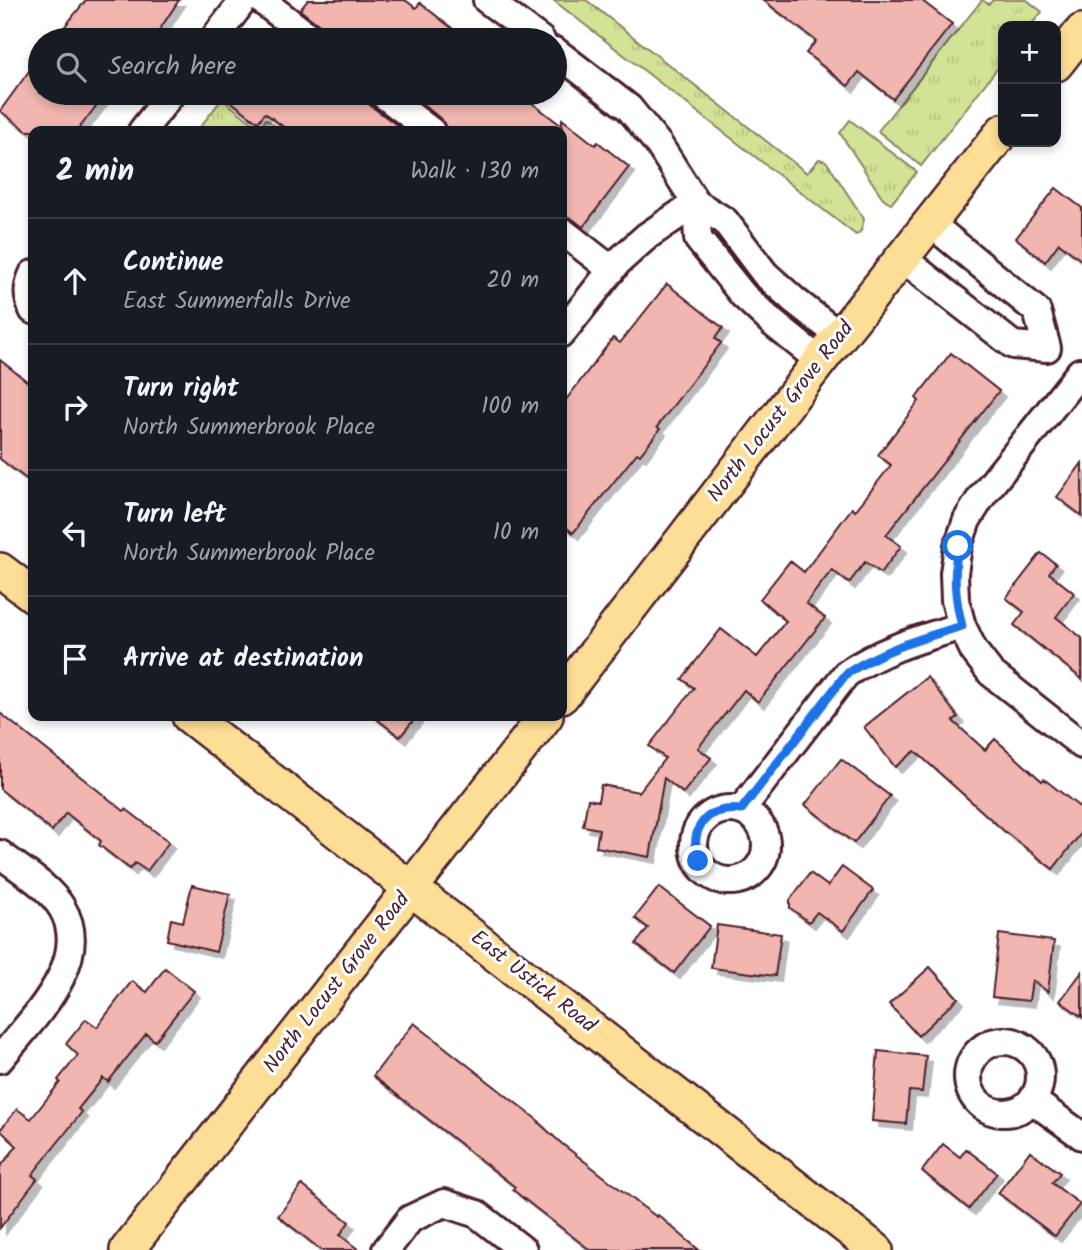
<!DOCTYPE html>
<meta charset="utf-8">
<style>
body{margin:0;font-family:Kalam,sans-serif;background:#242831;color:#f1f3f6}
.controls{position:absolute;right:21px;top:21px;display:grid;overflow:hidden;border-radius:14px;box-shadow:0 4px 10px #0003}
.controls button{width:63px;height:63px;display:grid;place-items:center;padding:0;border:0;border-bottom:2px solid #363941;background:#171b24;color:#f1f3f6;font:35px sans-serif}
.stop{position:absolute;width:21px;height:21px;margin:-16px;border:5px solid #1a73e8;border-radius:50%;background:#fff}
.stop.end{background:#1a73e8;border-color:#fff;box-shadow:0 2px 7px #0008}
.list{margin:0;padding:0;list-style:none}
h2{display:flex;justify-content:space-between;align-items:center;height:91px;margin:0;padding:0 28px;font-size:30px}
h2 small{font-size:23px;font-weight:400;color:#9ea1a6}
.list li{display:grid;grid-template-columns:46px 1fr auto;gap:21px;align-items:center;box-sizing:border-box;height:126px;padding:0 28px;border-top:2px solid #363941}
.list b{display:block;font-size:26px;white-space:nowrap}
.list p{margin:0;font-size:23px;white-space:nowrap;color:#9ea1a6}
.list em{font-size:23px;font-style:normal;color:#9ea1a6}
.icon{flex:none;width:38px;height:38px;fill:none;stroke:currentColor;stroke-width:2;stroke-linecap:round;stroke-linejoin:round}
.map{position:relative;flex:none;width:1082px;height:1250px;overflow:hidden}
.search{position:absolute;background:#171b24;box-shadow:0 4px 10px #0003;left:28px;top:28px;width:539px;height:77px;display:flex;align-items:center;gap:18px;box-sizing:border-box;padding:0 24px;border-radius:38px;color:#9ea1a6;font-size:26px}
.panel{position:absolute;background:#171b24;box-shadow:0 4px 10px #0003;left:28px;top:126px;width:539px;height:595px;border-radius:14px}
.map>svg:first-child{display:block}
</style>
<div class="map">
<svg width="1082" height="1250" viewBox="0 0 1082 1250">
<defs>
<pattern id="grass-tufts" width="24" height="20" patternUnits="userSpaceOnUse" patternTransform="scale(1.75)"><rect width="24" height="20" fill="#d1e396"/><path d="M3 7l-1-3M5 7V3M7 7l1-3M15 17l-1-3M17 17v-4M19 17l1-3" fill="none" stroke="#b5c281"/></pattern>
<filter id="shadow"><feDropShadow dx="6" dy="6" stdDeviation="0" flood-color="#0004"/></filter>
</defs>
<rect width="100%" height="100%" fill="#fff"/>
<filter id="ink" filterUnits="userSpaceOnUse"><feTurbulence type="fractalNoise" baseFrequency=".0143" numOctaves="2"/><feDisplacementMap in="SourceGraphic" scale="14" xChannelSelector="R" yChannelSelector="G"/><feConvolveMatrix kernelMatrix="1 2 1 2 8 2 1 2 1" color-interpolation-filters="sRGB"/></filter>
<g filter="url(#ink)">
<g fill="url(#grass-tufts)" stroke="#8e8160" stroke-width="2">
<polygon points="553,0 586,0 807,173 819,159 826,161 864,219 861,231 856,235"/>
<polygon points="982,0 989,4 993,0 1027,0 1042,12 1030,26 1003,26 1003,61 921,166 878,131"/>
<polygon points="222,99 259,128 266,119 282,131 197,131"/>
<polygon points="850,120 917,172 891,204 882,197 840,133"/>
</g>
<g fill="#f1b6b0" stroke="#4a1f2b" stroke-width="2" filter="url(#shadow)">
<polygon points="86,0 179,0 156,35 154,33 148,40 54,40"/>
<polygon points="308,0 405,0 416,8 420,3 467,40 328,40 323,28 300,10"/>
<polygon points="763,0 921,0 952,24 893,99 859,72 848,86 806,53 816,41"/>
<polygon points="40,56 40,93 106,93 77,131 27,131 0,111"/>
<polygon points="220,93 360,93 371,106 405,131 289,131 265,113 258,122"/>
<polygon points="409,93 519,93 562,126 562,119 595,145 598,142 629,167 583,227 571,218 562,216 562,131 446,131 441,119"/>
<polygon points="1056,188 1082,208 1082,261 1059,243 1045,262 1016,238"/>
<polygon points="667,284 723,328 715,338 721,343 657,427 660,429 640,455 637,453 573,533 562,524 562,405 613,338 620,343"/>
<polygon points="951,353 999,391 886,535 901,546 881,573 865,562 849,583 832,570 806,603 825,618 758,702 744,690 726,713 698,748 711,758 683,793 664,778 650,857 596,847 599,829 583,826 588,799 598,801 601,785 639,792 665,758 649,746 694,688 682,679 721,629 757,657 786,621 760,599 790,561 804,572 852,508 855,511 891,465 878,455 919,401 916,398"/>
<polygon points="0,360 33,386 33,484 0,459"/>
<polygon points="1082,463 1082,516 1057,497"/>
<polygon points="1041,553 1056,564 1049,573 1074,593 1056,617 1082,638 1082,679 1014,625 1024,612 1006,598"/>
<polygon points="927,677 958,717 953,721 985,750 995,739 1042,781 1044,779 1082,809 1082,832 1053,869 1004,831 915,751 895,767 864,727"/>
<polygon points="0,713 124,811 126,809 169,842 147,871 135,863 130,869 99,845 101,841 66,813 52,831 0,789"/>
<polygon points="373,716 417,716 400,737"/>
<polygon points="841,759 890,796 854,843 805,805"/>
<polygon points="842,867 873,890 843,931 817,912 809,922 790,908 790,900 810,873 828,886"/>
<polygon points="192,885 230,894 216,952 167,940 171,919 183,922"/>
<polygon points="659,887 710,926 674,973 636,944 648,928 635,918"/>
<polygon points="717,925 781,934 775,976 711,968"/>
<polygon points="999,934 1054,941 1048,992 1032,980 1029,1001 992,997"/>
<polygon points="930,967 958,998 918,1036 889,1004"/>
<polygon points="165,968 194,991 155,1041 146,1034 108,1082 103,1078 78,1109 82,1112 32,1175 37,1179 0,1228 0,1167 17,1146 0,1130 17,1109 31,1119 60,1082 58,1080 78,1055 66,1044 86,1019 97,1027 132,981 147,992"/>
<polygon points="1082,972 1082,1017 1060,1001"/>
<polygon points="414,1023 540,1122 539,1123 561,1143 643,1207 657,1217 658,1215 699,1250 590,1250 533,1206 513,1190 515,1187 373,1076"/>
<polygon points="878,1051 926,1056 922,1092 909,1091 906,1124 872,1121"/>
<polygon points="943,1144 960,1157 966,1149 997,1173 969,1209 922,1171"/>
<polygon points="1030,1151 1060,1173 1052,1183 1080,1204 1055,1236 998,1193"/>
<polygon points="302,1185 349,1222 340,1235 359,1250 321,1250 278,1216"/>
</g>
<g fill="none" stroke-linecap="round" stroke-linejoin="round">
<defs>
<g id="minor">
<polyline points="261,0 313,40"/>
<polyline points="487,0 541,40"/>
<polyline points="213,40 244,0"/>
<polyline points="555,51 629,108 659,145 696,203 647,236 618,262 562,333"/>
<polyline points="381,93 431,131"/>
<polyline points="142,131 172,93"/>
<polyline points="562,231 612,270"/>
<polyline points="902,258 1013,345 1047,348 1037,311 930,223"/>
<path d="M33,274C27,287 27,297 33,310"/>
<polyline points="820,361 774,324 743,295 698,239 696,203 725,221 765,274 795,301 840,336"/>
<polyline points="1080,372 982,496 967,520 958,546 954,573 955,600 962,626 974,651 991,673 1082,745"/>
<circle cx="730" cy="845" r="36"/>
<path d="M741,810L846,674C883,649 920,639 962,626"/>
<path d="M0,854C20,870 48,885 62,908C94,961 31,1020 0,1059"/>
<circle cx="1004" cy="1077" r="36"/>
<polyline points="1032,1100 1082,1136"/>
<polyline points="386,1250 410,1219 444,1203 477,1214 523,1250"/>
</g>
<g id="major">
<polyline points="1056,64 1082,31"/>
<polyline points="0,570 33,595"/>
<polyline points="562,696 820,361 1003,131"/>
<polyline points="189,716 876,1250"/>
<polyline points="127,1250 546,716"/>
</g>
</defs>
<use href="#minor" stroke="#4a1f2b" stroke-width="32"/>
<use href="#major" stroke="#4a1f2b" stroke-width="38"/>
<use href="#minor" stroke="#fff" stroke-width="26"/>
<use href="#major" stroke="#fdde96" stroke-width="33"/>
</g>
</g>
<g fill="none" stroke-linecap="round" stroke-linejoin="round" filter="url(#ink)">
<path stroke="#1a73e8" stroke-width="9" d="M698,861C689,828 706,806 741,810L846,674C883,649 920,639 962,626C955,598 953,575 958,546"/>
</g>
<g text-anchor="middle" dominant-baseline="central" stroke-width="6" stroke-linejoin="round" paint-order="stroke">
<g font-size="21" fill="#4a1f2b" stroke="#fff">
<text transform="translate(781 412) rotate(-52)">North Locust Grove Road</text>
<text transform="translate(533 982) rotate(38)">East Ustick Road</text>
<text transform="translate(337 983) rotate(-52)">North Locust Grove Road</text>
</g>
</g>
</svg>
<div class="controls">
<button>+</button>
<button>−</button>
</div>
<div class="stop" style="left:958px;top:546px"></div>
<div class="stop end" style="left:698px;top:861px"></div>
<div class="search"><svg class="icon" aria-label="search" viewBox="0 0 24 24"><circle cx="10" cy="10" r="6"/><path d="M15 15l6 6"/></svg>Search here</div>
<section class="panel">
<h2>2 min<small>Walk · 130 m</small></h2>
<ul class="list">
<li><svg class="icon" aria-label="ahead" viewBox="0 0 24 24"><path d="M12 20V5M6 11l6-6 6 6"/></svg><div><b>Continue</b><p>East Summerfalls Drive</p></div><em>20 m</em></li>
<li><svg class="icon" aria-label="right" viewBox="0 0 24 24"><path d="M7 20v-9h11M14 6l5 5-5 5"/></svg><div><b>Turn right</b><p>North Summerbrook Place</p></div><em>100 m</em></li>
<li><svg class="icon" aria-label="left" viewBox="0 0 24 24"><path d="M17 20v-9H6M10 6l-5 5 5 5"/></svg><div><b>Turn left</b><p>North Summerbrook Place</p></div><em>10 m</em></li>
<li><svg class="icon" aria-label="arrive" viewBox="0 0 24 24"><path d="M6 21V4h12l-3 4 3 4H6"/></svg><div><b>Arrive at destination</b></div></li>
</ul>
</section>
</div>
